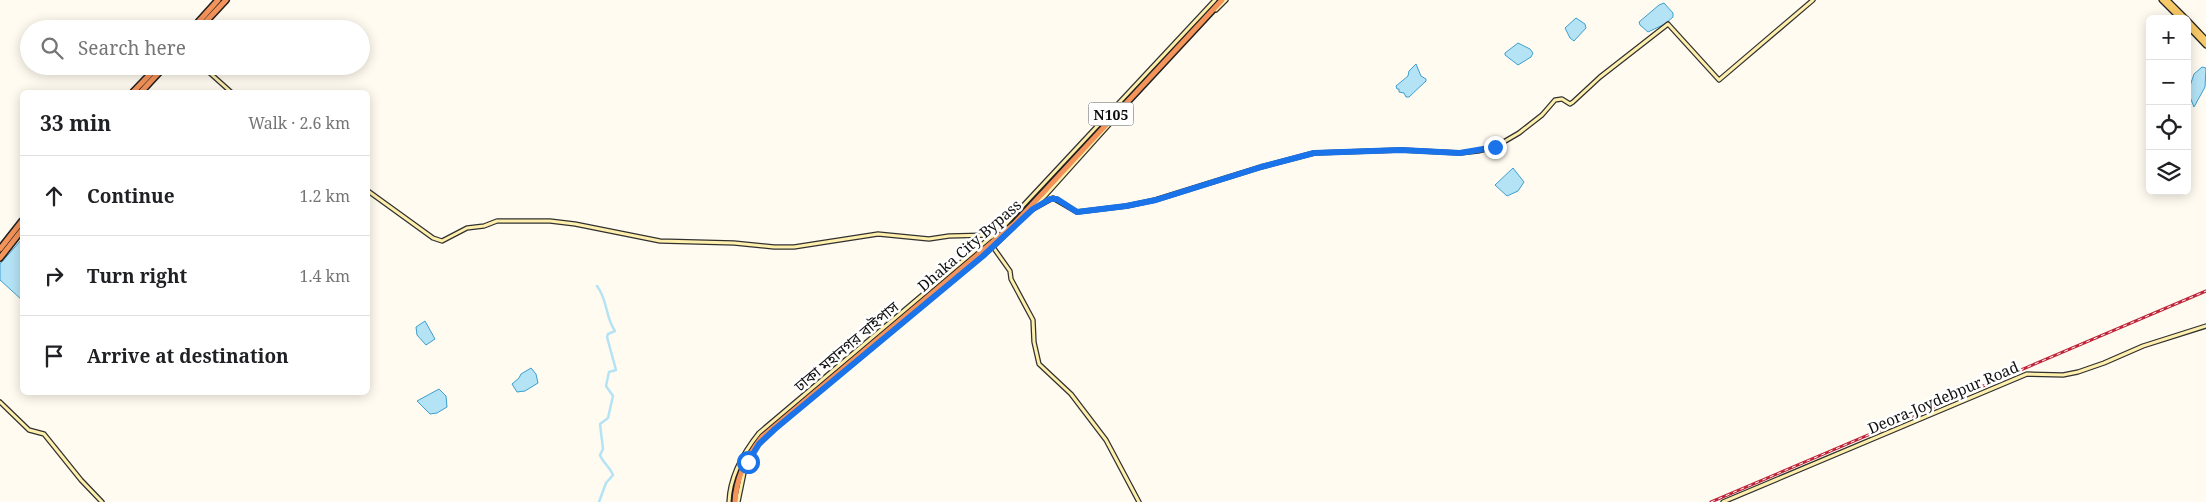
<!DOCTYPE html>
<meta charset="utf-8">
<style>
body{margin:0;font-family:"Noto Serif","Noto Sans Bengali",serif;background:#f2f2f2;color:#202124}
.controls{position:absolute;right:15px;top:15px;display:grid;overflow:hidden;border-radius:8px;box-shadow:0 2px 12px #0003}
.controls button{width:45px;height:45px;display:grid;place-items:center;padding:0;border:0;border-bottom:1px solid #e0e0e0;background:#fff;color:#202124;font:25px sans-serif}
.stop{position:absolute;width:15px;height:15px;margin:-11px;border:4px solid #1a73e8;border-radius:50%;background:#fff}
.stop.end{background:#1a73e8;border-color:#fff;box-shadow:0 1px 5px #0008}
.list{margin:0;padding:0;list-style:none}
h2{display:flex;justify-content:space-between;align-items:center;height:65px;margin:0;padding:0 20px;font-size:21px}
h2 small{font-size:16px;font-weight:400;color:#757577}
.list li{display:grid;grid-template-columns:32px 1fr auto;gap:15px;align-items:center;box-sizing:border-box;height:80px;padding:0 20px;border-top:1px solid #e0e0e0}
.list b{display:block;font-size:19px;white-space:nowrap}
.list em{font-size:16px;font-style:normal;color:#757577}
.icon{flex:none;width:28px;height:28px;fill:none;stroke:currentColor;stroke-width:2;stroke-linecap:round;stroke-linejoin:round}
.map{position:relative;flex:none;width:2206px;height:502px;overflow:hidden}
.search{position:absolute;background:#fff;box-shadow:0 2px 12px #0003;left:20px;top:20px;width:350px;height:55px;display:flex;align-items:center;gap:12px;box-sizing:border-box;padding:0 18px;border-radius:28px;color:#757577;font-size:19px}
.panel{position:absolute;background:#fff;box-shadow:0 2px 12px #0003;left:20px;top:90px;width:350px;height:305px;border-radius:8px}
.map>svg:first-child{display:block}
</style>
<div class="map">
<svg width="2206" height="502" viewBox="0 0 2206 502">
<rect width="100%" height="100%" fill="#fffbf0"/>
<g fill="#b5e3f6" stroke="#3c9fcd">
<polygon points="1664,3 1673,13 1673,17 1665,24 1648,32 1640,25 1639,22 1659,5"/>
<polygon points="1576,18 1585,24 1586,28 1574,41 1570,38 1565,28"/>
<polygon points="1518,43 1530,49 1533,53 1531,57 1518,65 1505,55 1505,53"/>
<polygon points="1416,64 1421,76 1426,79 1426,81 1409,97 1406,97 1404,93 1399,92 1399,89 1397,89 1396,86 1408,76 1409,71"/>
<polygon points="2202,67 2206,68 2205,87 2194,107 2188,92 2194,74"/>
<polygon points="1513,168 1524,182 1518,191 1507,196 1495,185"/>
<polygon points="22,239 22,300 0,280 0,264"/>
<polygon points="425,321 435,339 426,345 417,335 416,327"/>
<polygon points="531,368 536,374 538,383 525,391 517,392 512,384 519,378 521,374"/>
<polygon points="439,389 446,396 447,407 437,413 430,414 417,401"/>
</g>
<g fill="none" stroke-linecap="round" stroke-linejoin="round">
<path stroke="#b5e3f6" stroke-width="2.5" d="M597,286C608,300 605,317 615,331L608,334L607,337L616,370L609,372L606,386L613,396L608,418L600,424L603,449L600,455C603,463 610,467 613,475L606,483L599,502"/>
<defs>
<g id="secondary">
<polyline points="1216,10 1226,0"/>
<polyline points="202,66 231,92"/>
<polyline points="368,191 433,238 442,241 467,228 484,226 497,221 550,221 575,224 660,241 734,243 774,247 794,247 878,234 929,239 949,236 990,235 992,237"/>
<polyline points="1033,209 1053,198 1077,212 1127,206 1155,200 1261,167 1314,153 1401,150 1460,153 1478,151 1495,147 1519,133 1542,115 1555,100 1562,99 1570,104 1573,102 1600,77 1668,24 1719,80 1813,0"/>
<polyline points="993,247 1010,271 1011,279 1033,320 1034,342 1039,364 1071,394 1106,440 1139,502"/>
<polyline points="849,367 993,247 1045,196 1116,117"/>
<polyline points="0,402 29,430 44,434 81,480 102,502"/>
<path d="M729,502C730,476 743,453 759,433L1004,226L1215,0"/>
<polyline points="738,502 744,473"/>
<polyline points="1723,502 2027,374 2063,375 2078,372 2104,363 2143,346 2206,326"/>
</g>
<g id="primary">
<polyline points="2162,0 2181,19"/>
<polyline points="2167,0 2186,19"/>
<polyline points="2187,20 2206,40"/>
<polyline points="2187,25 2206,45"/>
</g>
<g id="highway">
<polyline points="192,29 218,0"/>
<polyline points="199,29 226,0"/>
<polyline points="133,92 158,66"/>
<polyline points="141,92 165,66"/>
<polyline points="0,249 22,221"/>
<polyline points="0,258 22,230"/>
<path d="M735,502C736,477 747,456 762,437L1014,224L1222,0"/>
</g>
</defs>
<use href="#secondary" stroke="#313131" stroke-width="5.5"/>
<use href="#primary" stroke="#202020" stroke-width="7"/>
<use href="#highway" stroke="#202020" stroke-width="8"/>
<use href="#secondary" stroke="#feefac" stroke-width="3"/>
<use href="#primary" stroke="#f8c968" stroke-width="4.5"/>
<use href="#highway" stroke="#f4935a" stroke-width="5"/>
<defs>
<polyline id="rail" points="1711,502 2206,291"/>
</defs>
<use href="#rail" stroke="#bf263a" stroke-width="3"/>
<use href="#rail" stroke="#fff" stroke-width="1" stroke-dasharray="4" stroke-linecap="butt"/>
</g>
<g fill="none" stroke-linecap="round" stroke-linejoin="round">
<polyline stroke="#1a73e8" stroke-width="6" points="748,462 759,444 775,429 983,256 1033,209 1050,199 1057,199 1077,212 1126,206 1156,200 1261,167 1314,153 1401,150 1460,153 1495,147"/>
</g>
<g text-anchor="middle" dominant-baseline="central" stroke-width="5" stroke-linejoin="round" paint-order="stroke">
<rect fill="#fff" stroke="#575757" stroke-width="1" x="1088.5" y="102.5" width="45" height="23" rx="4"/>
<g font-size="14" font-weight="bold" fill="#0f0f0f">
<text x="1111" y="114">N105</text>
</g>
<g font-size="15" fill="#0f0f0f" stroke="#fff">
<text transform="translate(969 245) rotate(-41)">Dhaka City Bypass</text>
<text transform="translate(846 346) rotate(-40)">ঢাকা মহানগর বাইপাস</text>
<text transform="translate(1943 397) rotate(-23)">Deora-Joydebpur Road</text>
</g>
</g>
</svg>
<div class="controls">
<button>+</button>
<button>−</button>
<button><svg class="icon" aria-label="locate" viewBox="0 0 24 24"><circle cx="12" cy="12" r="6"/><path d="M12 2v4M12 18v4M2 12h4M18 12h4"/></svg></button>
<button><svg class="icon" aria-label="layers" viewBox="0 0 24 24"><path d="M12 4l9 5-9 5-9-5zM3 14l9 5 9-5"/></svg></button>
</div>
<div class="stop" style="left:748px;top:462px"></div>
<div class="stop end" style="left:1495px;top:147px"></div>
<div class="search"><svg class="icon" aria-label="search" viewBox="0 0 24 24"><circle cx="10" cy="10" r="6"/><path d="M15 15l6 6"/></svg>Search here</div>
<section class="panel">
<h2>33 min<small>Walk · 2.6 km</small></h2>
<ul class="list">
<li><svg class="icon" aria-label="ahead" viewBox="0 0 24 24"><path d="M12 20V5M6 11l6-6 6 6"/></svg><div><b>Continue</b></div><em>1.2 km</em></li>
<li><svg class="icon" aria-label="right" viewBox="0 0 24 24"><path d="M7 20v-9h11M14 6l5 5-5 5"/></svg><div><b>Turn right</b></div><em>1.4 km</em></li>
<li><svg class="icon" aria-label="arrive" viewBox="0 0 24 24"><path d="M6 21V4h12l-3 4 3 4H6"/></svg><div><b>Arrive at destination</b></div></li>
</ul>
</section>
</div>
